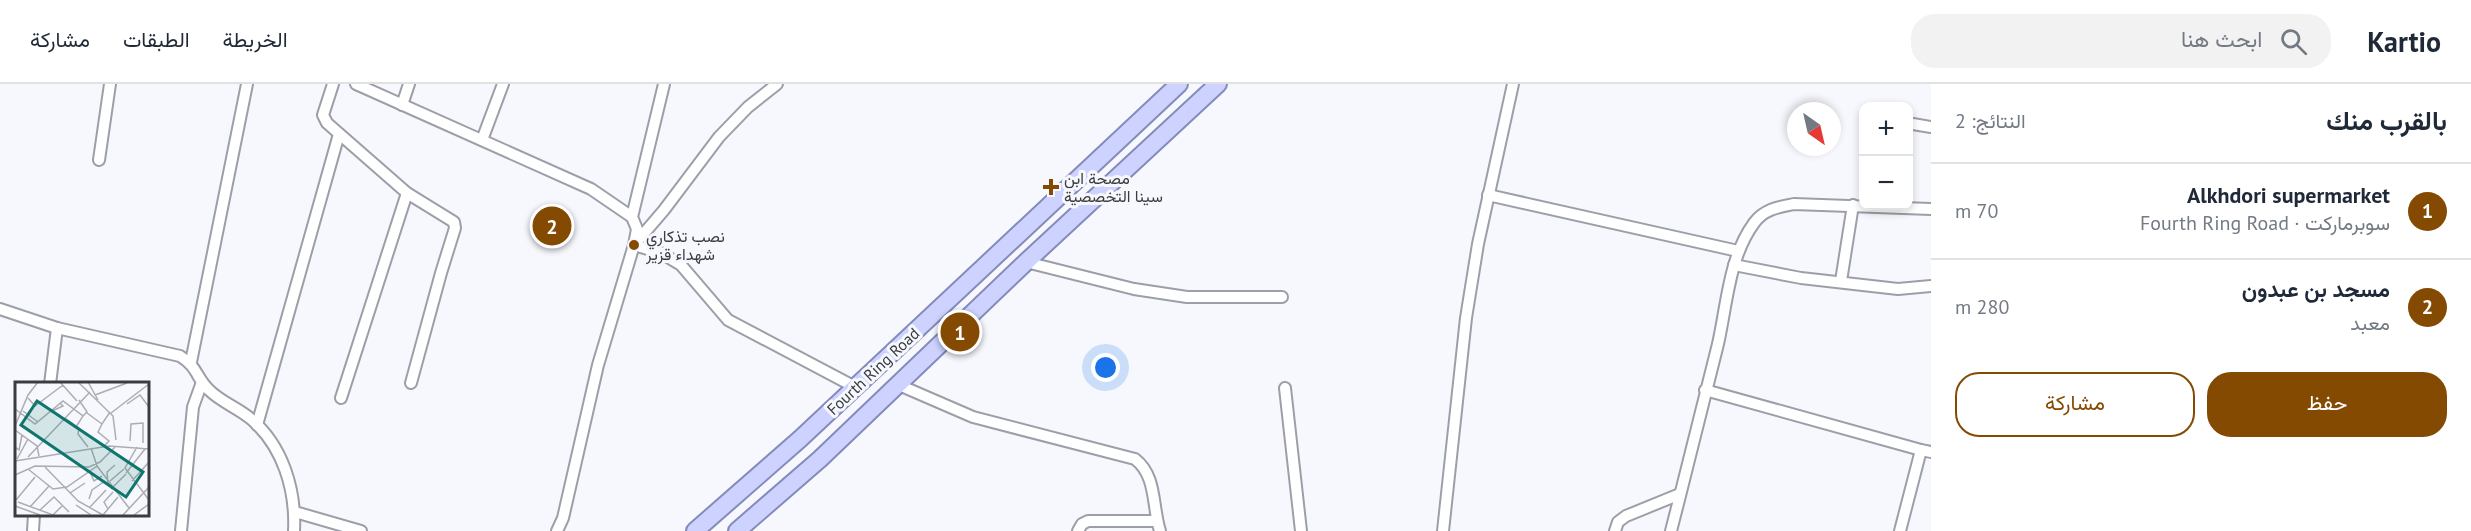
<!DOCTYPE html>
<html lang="ar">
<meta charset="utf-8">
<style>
body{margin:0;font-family:"PT Sans",Vazirmatn,sans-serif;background:#f2f2f3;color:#1f2937;direction:rtl}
.controls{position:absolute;right:18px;top:18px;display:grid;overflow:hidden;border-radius:12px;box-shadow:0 3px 9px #0003}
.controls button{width:54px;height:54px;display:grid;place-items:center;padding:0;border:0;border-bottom:2px solid #e0e1e3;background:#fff;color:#1f2937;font:30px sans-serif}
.compass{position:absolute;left:1787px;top:18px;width:54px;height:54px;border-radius:50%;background:#fff;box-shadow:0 3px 9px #0003;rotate:146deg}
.you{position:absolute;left:1106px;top:284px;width:21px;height:21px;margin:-15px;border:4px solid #fff;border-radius:50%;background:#1a73e8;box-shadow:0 0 0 9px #1a73e833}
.badge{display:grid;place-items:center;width:39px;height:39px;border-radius:50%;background:#854a02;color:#fff;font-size:20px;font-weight:700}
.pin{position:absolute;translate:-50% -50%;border:3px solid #fff;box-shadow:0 2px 6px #0006}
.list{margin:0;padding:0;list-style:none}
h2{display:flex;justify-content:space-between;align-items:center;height:78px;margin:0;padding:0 24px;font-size:26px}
h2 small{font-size:20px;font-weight:400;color:#747a83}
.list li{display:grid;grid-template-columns:39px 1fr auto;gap:18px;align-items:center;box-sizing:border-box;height:96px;padding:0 24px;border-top:2px solid #e0e1e3}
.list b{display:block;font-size:22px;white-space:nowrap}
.list p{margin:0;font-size:20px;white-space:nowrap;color:#747a83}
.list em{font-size:20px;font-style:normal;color:#747a83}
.actions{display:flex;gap:12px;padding:18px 24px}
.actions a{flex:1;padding:14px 0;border:2px solid #854a02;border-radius:24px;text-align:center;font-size:21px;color:#854a02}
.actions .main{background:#854a02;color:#fff}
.icon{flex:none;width:33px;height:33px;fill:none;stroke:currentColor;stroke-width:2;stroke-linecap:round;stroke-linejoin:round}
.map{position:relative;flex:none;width:1931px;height:447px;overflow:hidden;direction:ltr}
header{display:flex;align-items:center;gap:36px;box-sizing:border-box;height:84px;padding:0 30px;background:#fff;border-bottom:2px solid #e0e1e3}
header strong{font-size:28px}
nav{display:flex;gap:33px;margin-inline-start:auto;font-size:21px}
.search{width:420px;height:54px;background:#f2f2f3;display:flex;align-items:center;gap:15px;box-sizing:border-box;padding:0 21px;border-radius:24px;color:#747a83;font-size:22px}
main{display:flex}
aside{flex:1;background:#fff}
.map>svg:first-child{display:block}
</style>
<header>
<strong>Kartio</strong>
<div class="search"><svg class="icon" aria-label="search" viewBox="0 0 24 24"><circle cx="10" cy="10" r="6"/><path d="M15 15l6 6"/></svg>ابحث هنا</div>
<nav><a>الخريطة</a><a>الطبقات</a><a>مشاركة</a></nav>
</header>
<main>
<aside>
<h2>بالقرب منك<small>النتائج: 2</small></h2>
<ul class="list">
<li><span class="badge">1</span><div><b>Alkhdori supermarket</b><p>سوبرماركت · Fourth Ring Road</p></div><em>70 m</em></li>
<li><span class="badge">2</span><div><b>مسجد بن عبدون</b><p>معبد</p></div><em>280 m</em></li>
</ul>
<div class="actions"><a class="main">حفظ</a><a>مشاركة</a></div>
</aside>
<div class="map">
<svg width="1931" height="447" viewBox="0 0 1931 447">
<rect width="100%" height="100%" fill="#f7f8fe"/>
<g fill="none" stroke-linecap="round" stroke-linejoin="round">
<defs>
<g id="street">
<polyline points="333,0 323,31 327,39 407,109 454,138 455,144 441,189 411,299"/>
<polyline points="356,0 591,105 632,133"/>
<polyline points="664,0 632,133 637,145 634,161 661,169 681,181 728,236 855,303"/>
<polyline points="402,21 409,0"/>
<polyline points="1913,40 1931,43"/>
<polyline points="482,56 503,0"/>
<polyline points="99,76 110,0"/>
<polyline points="1488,111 1738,167"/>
<polyline points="1026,178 1134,205 1187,213 1282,213"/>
<polyline points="1734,181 1801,194 1898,205 1931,202"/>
<polyline points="1841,197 1853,121"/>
<path d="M0,225L57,244L180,272C198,283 196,294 209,306C221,318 238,324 251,335C283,362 296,406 294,447"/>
<polyline points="191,278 247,0"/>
<polyline points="50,300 57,244"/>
<path d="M899,301L973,333L1135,375C1157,392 1152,422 1160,447"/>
<polyline points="1285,304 1301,447"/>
<polyline points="1705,306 1921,366"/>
<polyline points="341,314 407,109"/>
<polyline points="257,341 339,50"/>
<polyline points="295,428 361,447"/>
<polyline points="33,447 34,430"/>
<polyline points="181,447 193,323 202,298"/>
<polyline points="557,447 563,434 598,281 634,161 664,126 719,53 748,23 777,0"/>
<polyline points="1078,447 1082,440 1088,437 1157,437"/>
<polyline points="1443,447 1466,234 1478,160 1513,0"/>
<polyline points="1615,447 1618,438 1626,432 1680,410"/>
<path d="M1671,447C1687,385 1702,323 1718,260C1727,220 1729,173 1754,139C1764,125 1779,123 1794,120L1931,125"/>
<polyline points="1900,447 1921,366 1931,368"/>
</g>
<g id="primary">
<polyline points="695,447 800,355 1179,0"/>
<polyline points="737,447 820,375 1026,178 1218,0"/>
</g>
</defs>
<use href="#street" stroke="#9d9fa8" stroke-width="14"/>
<use href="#primary" stroke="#848bbb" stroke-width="20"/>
<use href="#street" stroke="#fff" stroke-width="10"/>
<use href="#primary" stroke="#cdd3fe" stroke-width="16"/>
</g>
<g fill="#854a02" stroke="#f7f8fe" stroke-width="2">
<path d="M1048 94h6v6h6v6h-6v6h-6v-6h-6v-6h6z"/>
<circle cx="634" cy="161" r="6"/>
</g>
<g text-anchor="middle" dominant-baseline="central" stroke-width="6" stroke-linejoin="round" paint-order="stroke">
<g font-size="16" fill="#3b3c3f" stroke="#f7f8fe" text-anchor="start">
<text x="1064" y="94">مصحة ابن<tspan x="1064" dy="18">سينا التخصصية</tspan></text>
<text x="646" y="152">نصب تذكاري<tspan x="646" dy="18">شهداء قزير</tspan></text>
</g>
<g font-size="16" fill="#3b3c3f" stroke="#f7f8fe">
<text transform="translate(873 287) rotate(-43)">Fourth Ring Road</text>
</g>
</g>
<g transform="translate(15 298)">
<rect width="134" height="134" fill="#f7f8fe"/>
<path fill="none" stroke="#acadb2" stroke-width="1.5" d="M45,0L62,19M63,0L98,34L101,58M73,0L83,18M80,13L112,1M13,16L20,24L48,3M64,18L72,30L68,34M112,22L125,13L134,25M0,27L20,42L48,19L68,34L61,45M8,29L23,40M35,30L48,24L45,21M72,31L87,42L95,30M96,31L134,2M50,36L64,46L63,52L73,65M87,42L83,50L94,59L90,63M0,44L13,13L23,0M0,48L22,64L24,74M115,59L116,42L128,41V61M0,65L4,68L7,53M122,65L110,86L134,118M13,75L75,10M2,77L13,57M0,79L94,64L134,67M82,84L114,126M30,85L63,119L88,133M13,87L38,107L52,105L82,84L76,66M75,90L79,99L87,94M111,91L130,67M0,93L20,84L74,85L85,80L100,65M95,99L109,87M117,99L134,80M93,103L92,90L100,83M96,107L111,92M55,111L70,101M74,117L77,108L90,99M1,118L20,95M3,120L38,133L48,123M61,123L76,133M0,124L25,133M15,125L34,104M75,125L91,108M93,127L89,120L98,110M25,128L39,115L54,130M88,133L103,115M108,133L134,105M119,133L134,122"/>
<path fill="#0f766e" fill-opacity="0.15" stroke="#0f766e" stroke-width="3" d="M22,19L128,90L111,115L6,43Z"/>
<rect width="134" height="134" fill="none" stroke="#3b3c3f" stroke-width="3"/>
</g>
</svg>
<div class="controls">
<button>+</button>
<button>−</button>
</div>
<svg class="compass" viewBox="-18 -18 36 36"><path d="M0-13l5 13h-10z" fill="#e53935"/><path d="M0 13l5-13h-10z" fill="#747a83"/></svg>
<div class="you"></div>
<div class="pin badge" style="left:960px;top:248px">1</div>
<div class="pin badge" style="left:552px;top:142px">2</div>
</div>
</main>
